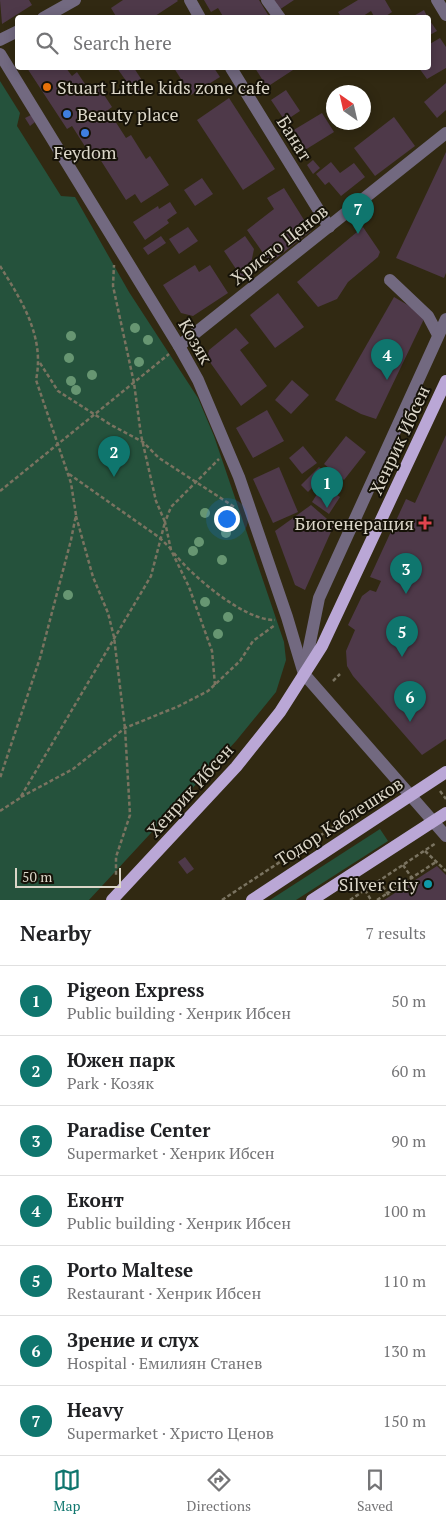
<!DOCTYPE html>
<meta charset="utf-8">
<style>
body{margin:0;font-family:"PT Serif",serif;background:#f6f6f6;color:#202124}
.compass{position:absolute;left:326px;top:85px;width:45px;height:45px;border-radius:50%;background:#fff;box-shadow:0 2px 12px #0003;rotate:326deg}
.scale{position:absolute;left:15px;bottom:12px;width:106px;box-sizing:border-box;padding-left:5px;border:2px solid #dbd6c8;border-top:0;font-size:14px;line-height:18px;white-space:nowrap;color:#dbd6c8;-webkit-text-stroke:4px #161208;paint-order:stroke}
.you{position:absolute;left:226px;top:518px;width:18px;height:18px;margin:-12px;border:4px solid #fff;border-radius:50%;background:#1a73e8;box-shadow:0 0 0 8px #1a73e833}
.badge{display:grid;place-items:center;width:32px;height:32px;border-radius:50%;background:#0f766e;color:#fff;font-size:16px;font-weight:700}
.pin{position:absolute;translate:-50% -41px;filter:drop-shadow(0 1px 2px #0008)}
.pin::after{content:'';position:absolute;top:26px;width:18px;height:15px;background:inherit;clip-path:polygon(0 0,100% 0,50% 100%)}
.list{margin:0;padding:0;list-style:none}
h2{display:flex;justify-content:space-between;align-items:center;height:65px;margin:0;padding:0 20px;font-size:21px}
h2 small{font-size:16px;font-weight:400;color:#757577}
.list li{display:grid;grid-template-columns:32px 1fr auto;gap:15px;align-items:center;box-sizing:border-box;height:70px;padding:0 20px;border-top:1px solid #e0e0e0}
.list b{display:block;font-size:19px;white-space:nowrap}
.list p{margin:0;font-size:16px;white-space:nowrap;color:#757577}
.list em{font-size:16px;font-style:normal;color:#757577}
.icon{flex:none;width:28px;height:28px;fill:none;stroke:currentColor;stroke-width:2;stroke-linecap:round;stroke-linejoin:round}
.map{position:relative;flex:none;width:446px;height:900px;overflow:hidden}
.search{position:absolute;background:#fff;box-shadow:0 2px 12px #0003;left:15px;right:15px;top:15px;height:55px;display:flex;align-items:center;gap:12px;box-sizing:border-box;padding:0 18px;border-radius:5px;color:#757577;font-size:19px}
.sheet{height:555px;background:#fff}
nav{display:flex;justify-content:space-around;align-items:center;box-sizing:border-box;height:70px;border-top:1px solid #e0e0e0;background:#fff;font-size:14px;color:#757577}
nav a{display:grid;justify-items:center;gap:2px}
nav .on{color:#0f766e}
.map>svg:first-child{display:block}
</style>
<div class="map">
<svg width="446" height="900" viewBox="0 0 446 900">
<rect width="100%" height="100%" fill="#312912"/>
<g fill="#25523c">
<polygon points="0,81 20,113 17,126 61,196 75,197 129,292 198,398 214,436 284,642 286,660 276,692 236,741 89,900 0,900"/>
<polygon points="380,829 388,841 296,900 270,900"/>
</g>
<g fill="#4e3949">
<polygon points="0,0 29,0 32,5 2,24"/>
<polygon points="123,0 177,0 178,1 152,18 117,18 111,8"/>
<polygon points="204,0 259,0 270,18 224,18 218,8 211,12"/>
<polygon points="272,0 294,0 279,10"/>
<polygon points="358,0 385,0 392,12 383,18 375,18 371,11 360,18 342,18 338,12"/>
<polygon points="424,10 428,18 410,18"/>
<polygon points="428,18 437,31 428,36"/>
<polygon points="440,38 446,47 446,68 427,79 419,68 428,68 428,45"/>
<polygon points="27,68 66,68 72,76 77,72 89,90 97,84 112,107 108,110 126,138 131,135 146,159 150,156 169,185 141,203 135,194 126,200 98,156 93,159 72,126 67,129"/>
<polygon points="117,68 134,68 147,88 136,95"/>
<polygon points="174,68 214,68 220,77 191,95"/>
<polygon points="255,68 292,68 293,70 267,87"/>
<polygon points="446,83 446,110 437,118 424,102"/>
<polygon points="286,90 300,111 285,121 271,100"/>
<polygon points="229,98 275,169 243,190 197,120"/>
<polygon points="322,113 334,132 305,150 292,131"/>
<polygon points="31,115 35,122 30,126 25,118"/>
<polygon points="394,117 415,146 375,176 354,148"/>
<polygon points="446,152 446,273 444,278 396,258"/>
<polygon points="313,160 320,168 313,174 307,165"/>
<polygon points="331,162 340,173 354,163 365,177 341,196 329,182 325,185 316,174"/>
<polygon points="202,178 213,194 195,206 184,190"/>
<polygon points="284,188 311,231 270,263 247,230 274,209 267,198"/>
<polygon points="170,202 177,213 167,220 169,223 145,240 133,222 158,206 159,209"/>
<polygon points="188,227 198,241 179,254 169,239"/>
<polygon points="363,227 380,252 378,257 348,282 337,299 318,307 297,282"/>
<polygon points="161,236 166,243 148,255 143,248"/>
<polygon points="245,236 254,249 249,273 242,278 224,251"/>
<polygon points="195,265 199,272 210,265 228,293 193,316 181,313 163,285"/>
<polygon points="278,293 304,327 275,348 250,315"/>
<polygon points="394,297 418,311 424,319 376,419 361,414 335,400"/>
<polygon points="236,328 249,343 240,350 267,386 241,406 207,358 209,350"/>
<polygon points="292,380 309,395 291,414 275,400"/>
<polygon points="267,410 284,441 253,458 236,428"/>
<polygon points="446,435 446,739 422,755 353,676 347,666 346,651 355,630 348,625 362,596 370,590 376,592 381,581 370,577 406,499 415,503"/>
<polygon points="346,436 366,452 344,480 324,464"/>
<polygon points="303,446 317,463 302,474 289,458"/>
<polygon points="279,467 298,512 273,523 253,479"/>
<polygon points="319,467 326,473 308,492 301,485"/>
<polygon points="323,485 340,497 329,514 312,502"/>
<polygon points="311,505 334,525 305,590 295,585 275,531"/>
<polygon points="185,857 194,869 187,874 178,862"/>
<polygon points="437,866 446,875 446,900 384,900"/>
</g>
<g fill="none" stroke-linecap="round" stroke-linejoin="round">
<g stroke="#7a7360" stroke-width="2.5" stroke-dasharray="4 2.5" stroke-linecap="butt">
<path d="M0,266C22,301 45,337 36,380L71,483L76,515L71,540L40,658L0,778"/>
<polyline points="40,363 58,391 111,425 143,442 159,458 236,508"/>
<polyline points="69,474 160,538 171,549"/>
<polyline points="0,491 169,354"/>
<polyline points="76,516 93,577 108,613 114,637 125,728 130,815 116,857 116,876"/>
<path d="M174,553C193,577 245,621 275,620"/>
<polyline points="333,681 340,674"/>
<polyline points="215,685 212,651 189,587 171,550 165,522 171,507 219,459"/>
<polyline points="440,791 446,799"/>
<polyline points="21,797 73,769 125,728 179,706 208,691 240,661 253,641 275,625"/>
<polyline points="0,811 20,798 151,576 165,522 156,501 141,435 134,383 113,286 114,265"/>
<polyline points="425,851 446,871"/>
<polyline points="403,865 414,881"/>
<polyline points="379,881 390,897"/>
<polyline points="365,890 371,900"/>
<polyline points="222,900 382,795 386,795"/>
<polyline points="350,900 436,843"/>
<polyline points="377,900 436,862"/>
</g>
<g stroke="#726980" stroke-width="12">
<polyline points="190,0 200,18"/>
<polyline points="267,0 280,18"/>
<polyline points="437,0 446,15"/>
<polyline points="43,18 75,0"/>
<polyline points="0,40 18,31"/>
<polyline points="0,54 179,346 198,380 239,477 287,617 304,674 446,836"/>
<polyline points="231,68 329,227"/>
<polyline points="390,280 428,316 438,335"/>
<polyline points="179,346 446,133"/>
<polyline points="304,672 319,598 446,319"/>
</g>
<g stroke="#baa7d6" stroke-width="12">
<polyline points="112,900 236,767 280,712 322,646 446,381"/>
<polyline points="252,900 446,772"/>
<polyline points="312,900 446,813"/>
</g>
</g>
<g fill="#679672">
<circle cx="135" cy="328" r="5"/>
<circle cx="71" cy="336" r="5"/>
<circle cx="148" cy="340" r="5"/>
<circle cx="69" cy="358" r="5"/>
<circle cx="139" cy="362" r="5"/>
<circle cx="92" cy="375" r="5"/>
<circle cx="71" cy="381" r="5"/>
<circle cx="76" cy="390" r="5"/>
<circle cx="205" cy="513" r="5"/>
<circle cx="226" cy="533" r="5"/>
<circle cx="199" cy="542" r="5"/>
<circle cx="193" cy="551" r="5"/>
<circle cx="222" cy="560" r="5"/>
<circle cx="68" cy="595" r="5"/>
<circle cx="205" cy="602" r="5"/>
<circle cx="228" cy="617" r="5"/>
<circle cx="218" cy="634" r="5"/>
</g>
<circle fill="#e8710a" stroke="#161208" stroke-width="2" cx="47" cy="87" r="5"/>
<g fill="#3f7fe0" stroke="#161208" stroke-width="2">
<circle cx="67" cy="114" r="5"/>
<circle cx="85" cy="133" r="5"/>
</g>
<path fill="#e0444e" stroke="#161208" stroke-width="2" d="M422.5 515.5h5v5h5v5h-5v5h-5v-5h-5v-5h5z"/>
<circle fill="#0f9aa8" stroke="#161208" stroke-width="2" cx="428" cy="884" r="5"/>
<g text-anchor="middle" dominant-baseline="central" stroke-width="4" stroke-linejoin="round" paint-order="stroke">
<g font-size="18" fill="#dbd6c8" stroke="#161208" text-anchor="start">
<text x="57" y="87">Stuart Little kids zone cafe</text>
<text x="77" y="114">Beauty place</text>
<text x="85" y="152" text-anchor="middle">Feydom</text>
<text x="414" y="523" text-anchor="end">Биогенерация</text>
<text x="418" y="884" text-anchor="end">Silver city</text>
</g>
<g font-size="18" fill="#dbd6c8" stroke="#161208">
<text transform="translate(295 138) rotate(58)">Банат</text>
<text transform="translate(279 244) rotate(-38)">Христо Ценов</text>
<text transform="translate(196 341) rotate(60)">Козяк</text>
<text transform="translate(399 440) rotate(-65)">Хенрик Ибсен</text>
<text transform="translate(190 790) rotate(-48)">Хенрик Ибсен</text>
<text transform="translate(339 821) rotate(-33)">Тодор Каблешков</text>
</g>
</g>
</svg>
<svg class="compass" viewBox="-18 -18 36 36"><path d="M0-13l5 13h-10z" fill="#e53935"/><path d="M0 13l5-13h-10z" fill="#757577"/></svg>
<div class="scale">50 m</div>
<div class="you"></div>
<div class="pin badge" style="left:327px;top:508px">1</div>
<div class="pin badge" style="left:114px;top:477px">2</div>
<div class="pin badge" style="left:406px;top:594px">3</div>
<div class="pin badge" style="left:387px;top:380px">4</div>
<div class="pin badge" style="left:402px;top:657px">5</div>
<div class="pin badge" style="left:410px;top:722px">6</div>
<div class="pin badge" style="left:358px;top:234px">7</div>
<div class="search"><svg class="icon" aria-label="search" viewBox="0 0 24 24"><circle cx="10" cy="10" r="6"/><path d="M15 15l6 6"/></svg>Search here</div>
</div>
<section class="sheet">
<h2>Nearby<small>7 results</small></h2>
<ul class="list">
<li><span class="badge">1</span><div><b>Pigeon Express</b><p>Public building · Хенрик Ибсен</p></div><em>50 m</em></li>
<li><span class="badge">2</span><div><b>Южен парк</b><p>Park · Козяк</p></div><em>60 m</em></li>
<li><span class="badge">3</span><div><b>Paradise Center</b><p>Supermarket · Хенрик Ибсен</p></div><em>90 m</em></li>
<li><span class="badge">4</span><div><b>Еконт</b><p>Public building · Хенрик Ибсен</p></div><em>100 m</em></li>
<li><span class="badge">5</span><div><b>Porto Maltese</b><p>Restaurant · Хенрик Ибсен</p></div><em>110 m</em></li>
<li><span class="badge">6</span><div><b>Зрение и слух</b><p>Hospital · Емилиян Станев</p></div><em>130 m</em></li>
<li><span class="badge">7</span><div><b>Heavy</b><p>Supermarket · Христо Ценов</p></div><em>150 m</em></li>
</ul>
</section>
<nav>
<a class="on"><svg class="icon" aria-label="map" viewBox="0 0 24 24"><path d="M3 6l6-2 6 2 6-2v14l-6 2-6-2-6 2zM9 4v14M15 6v14"/></svg>Map</a>
<a><svg class="icon" aria-label="directions" viewBox="0 0 24 24"><path d="M12 3l9 9-9 9-9-9zM9 14v-3h6M13 9l2 2-2 2"/></svg>Directions</a>
<a><svg class="icon" aria-label="saved" viewBox="0 0 24 24"><path d="M7 4h10v16l-5-4-5 4z"/></svg>Saved</a>
</nav>
